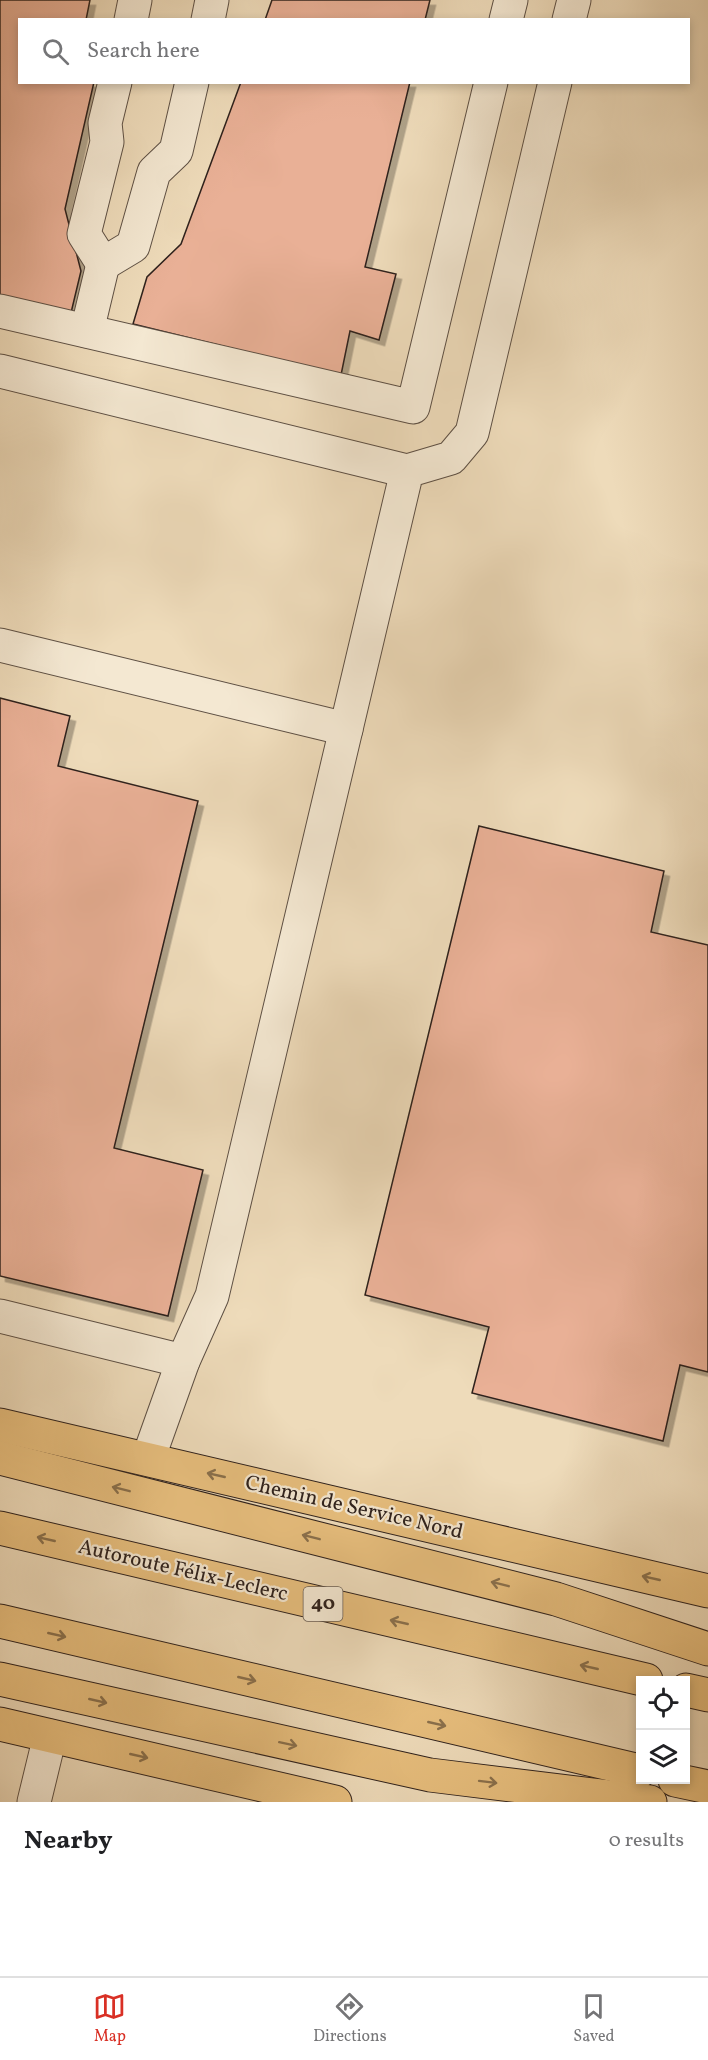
<!DOCTYPE html>
<meta charset="utf-8">
<style>
body{margin:0;font-family:Vollkorn,serif;background:#f6f6f6;color:#202124}
.controls{position:absolute;right:18px;bottom:18px;display:grid;overflow:hidden;border-radius:0px;box-shadow:0 3px 9px #0003}
.controls button{width:54px;height:54px;display:grid;place-items:center;padding:0;border:0;border-bottom:2px solid #e0e0e0;background:#fff;color:#202124;font:30px sans-serif}
.list{margin:0;padding:0;list-style:none}
h2{display:flex;justify-content:space-between;align-items:center;height:78px;margin:0;padding:0 24px;font-size:26px}
h2 small{font-size:20px;font-weight:400;color:#757577}
.icon{flex:none;width:33px;height:33px;fill:none;stroke:currentColor;stroke-width:2;stroke-linecap:round;stroke-linejoin:round}
.map{position:relative;flex:none;width:708px;height:1802px;overflow:hidden}
.search{position:absolute;background:#fff;box-shadow:0 3px 9px #0003;left:18px;right:18px;top:18px;height:66px;display:flex;align-items:center;gap:15px;box-sizing:border-box;padding:0 21px;border-radius:0px;color:#757577;font-size:22px}
.sheet{height:174px;background:#fff}
nav{display:flex;justify-content:space-around;align-items:center;box-sizing:border-box;height:84px;border-top:2px solid #e0e0e0;background:#fff;font-size:16px;color:#757577}
nav a{display:grid;justify-items:center;gap:3px}
nav .on{color:#d93025}
.map>svg:first-child{display:block}
</style>
<div class="map">
<svg width="708" height="1802" viewBox="0 0 708 1802">
<defs>
<filter id="shadow"><feDropShadow dx="5.5" dy="5.5" stdDeviation="0" flood-color="#0004"/></filter>
</defs>
<rect width="100%" height="100%" fill="#eedbba"/>
<filter id="stains"><feTurbulence type="fractalNoise" baseFrequency=".00333" numOctaves="4"/><feColorMatrix values="0 0 0 0 .2 0 0 0 0 .09 0 0 0 0 .02 0 0 0 .5 -.17"/></filter>
<radialGradient id="worn" r=".72"><stop offset=".6" stop-color="#630" stop-opacity="0"/><stop offset="1" stop-color="#630" stop-opacity=".3"/></radialGradient>
<g fill="#e9b096" stroke="#2e211c" stroke-width="1.5" filter="url(#shadow)">
<polygon points="0,0 90,0 86,20 20,20 20,82 94,82 65,209 81,271 70,317 0,300"/>
<polygon points="272,0 430,0 425,20 265,20"/>
<polygon points="241,82 410,82 365,267 396,274 379,340 350,331 341,375 133,324 147,277 181,244"/>
<polygon points="0,698 70,716 58,766 198,801 114,1148 203,1170 168,1316 0,1276"/>
<polygon points="479,826 664,871 651,932 708,945 708,1372 680,1365 663,1441 472,1393 489,1327 365,1295"/>
</g>
<g fill="none" stroke-linecap="round" stroke-linejoin="round">
<defs>
<g id="minor">
<polyline points="131,20 135,0"/>
<polyline points="208,20 212,0"/>
<polyline points="506,20 511,0"/>
<polyline points="569,20 574,0"/>
<polyline points="115,82 105,123 107,142 84,234 103,264 133,246 154,172 176,151 192,82"/>
<polyline points="0,311 413,407 491,82"/>
<polyline points="87,331 103,264"/>
<polyline points="0,371 407,471"/>
<polyline points="0,645 346,729"/>
<polyline points="0,1316 183,1361"/>
<polyline points="148,1459 183,1361 212,1296 407,471 451,458 472,433 555,82"/>
<polyline points="34,1802 50,1736"/>
</g>
<g id="major">
<polyline points="0,1425 708,1591"/>
<polyline points="0,1724 335,1802"/>
</g>
<g id="highway">
<polyline points="0,1458 556,1599 708,1649"/>
<polyline points="0,1528 646,1680"/>
<polyline points="0,1621 640,1771"/>
<polyline points="0,1679 430,1775 650,1802"/>
<polyline points="686,1690 708,1695"/>
<polyline points="675,1780 708,1787"/>
</g>
</defs>
<use href="#minor" stroke="#5e5044" stroke-width="35"/>
<use href="#major" stroke="#2e211c" stroke-width="35"/>
<use href="#highway" stroke="#2e211c" stroke-width="35"/>
<use href="#minor" stroke="#f4e8d2" stroke-width="33"/>
<use href="#major" stroke="#e7be7d" stroke-width="33"/>
<use href="#highway" stroke="#e7be7d" stroke-width="33"/>
</g>
<defs><path id="oneway-shaft" d="M-6 0H5M1.5-3L5.5 0L1.5 3" fill="none" stroke-width="1.6" stroke-linecap="round" stroke-linejoin="round" transform="scale(1.5)"/></defs>
<g stroke="#8a704c">
<use href="#oneway-shaft" transform="translate(216 1475) rotate(-167)"/>
<use href="#oneway-shaft" transform="translate(121 1489) rotate(-166)"/>
<use href="#oneway-shaft" transform="translate(311 1537) rotate(-166)"/>
<use href="#oneway-shaft" transform="translate(46 1539) rotate(-167)"/>
<use href="#oneway-shaft" transform="translate(651 1578) rotate(-167)"/>
<use href="#oneway-shaft" transform="translate(500 1584) rotate(-166)"/>
<use href="#oneway-shaft" transform="translate(399 1622) rotate(-167)"/>
<use href="#oneway-shaft" transform="translate(57 1635) rotate(13)"/>
<use href="#oneway-shaft" transform="translate(589 1667) rotate(-167)"/>
<use href="#oneway-shaft" transform="translate(247 1679) rotate(13)"/>
<use href="#oneway-shaft" transform="translate(98 1701) rotate(13)"/>
<use href="#oneway-shaft" transform="translate(437 1724) rotate(13)"/>
<use href="#oneway-shaft" transform="translate(288 1744) rotate(12)"/>
<use href="#oneway-shaft" transform="translate(139 1756) rotate(13)"/>
<use href="#oneway-shaft" transform="translate(488 1782) rotate(7)"/>
</g>
<g text-anchor="middle" dominant-baseline="central" stroke-width="4.5" stroke-linejoin="round" paint-order="stroke">
<rect fill="#f4e8d2" stroke="#695d53" stroke-width="1.5" x="303.5" y="1587" width="39" height="34" rx="4.5"/>
<g font-size="20" font-weight="bold" fill="#2e211c">
<text x="323" y="1604">40</text>
</g>
<g font-size="21" fill="#2e211c" stroke="#f4e8d2">
<text transform="translate(354 1508) rotate(13)">Chemin de Service Nord</text>
<text transform="translate(183 1571) rotate(13)">Autoroute Félix-Leclerc</text>
</g>
</g>
<rect width="100%" height="100%" filter="url(#stains)"/>
<rect width="100%" height="100%" fill="url(#worn)"/>
</svg>
<div class="controls">
<button><svg class="icon" aria-label="locate" viewBox="0 0 24 24"><circle cx="12" cy="12" r="6"/><path d="M12 2v4M12 18v4M2 12h4M18 12h4"/></svg></button>
<button><svg class="icon" aria-label="layers" viewBox="0 0 24 24"><path d="M12 4l9 5-9 5-9-5zM3 14l9 5 9-5"/></svg></button>
</div>
<div class="search"><svg class="icon" aria-label="search" viewBox="0 0 24 24"><circle cx="10" cy="10" r="6"/><path d="M15 15l6 6"/></svg>Search here</div>
</div>
<section class="sheet">
<h2>Nearby<small>0 results</small></h2>
<ul class="list">
</ul>
</section>
<nav>
<a class="on"><svg class="icon" aria-label="map" viewBox="0 0 24 24"><path d="M3 6l6-2 6 2 6-2v14l-6 2-6-2-6 2zM9 4v14M15 6v14"/></svg>Map</a>
<a><svg class="icon" aria-label="directions" viewBox="0 0 24 24"><path d="M12 3l9 9-9 9-9-9zM9 14v-3h6M13 9l2 2-2 2"/></svg>Directions</a>
<a><svg class="icon" aria-label="saved" viewBox="0 0 24 24"><path d="M7 4h10v16l-5-4-5 4z"/></svg>Saved</a>
</nav>
